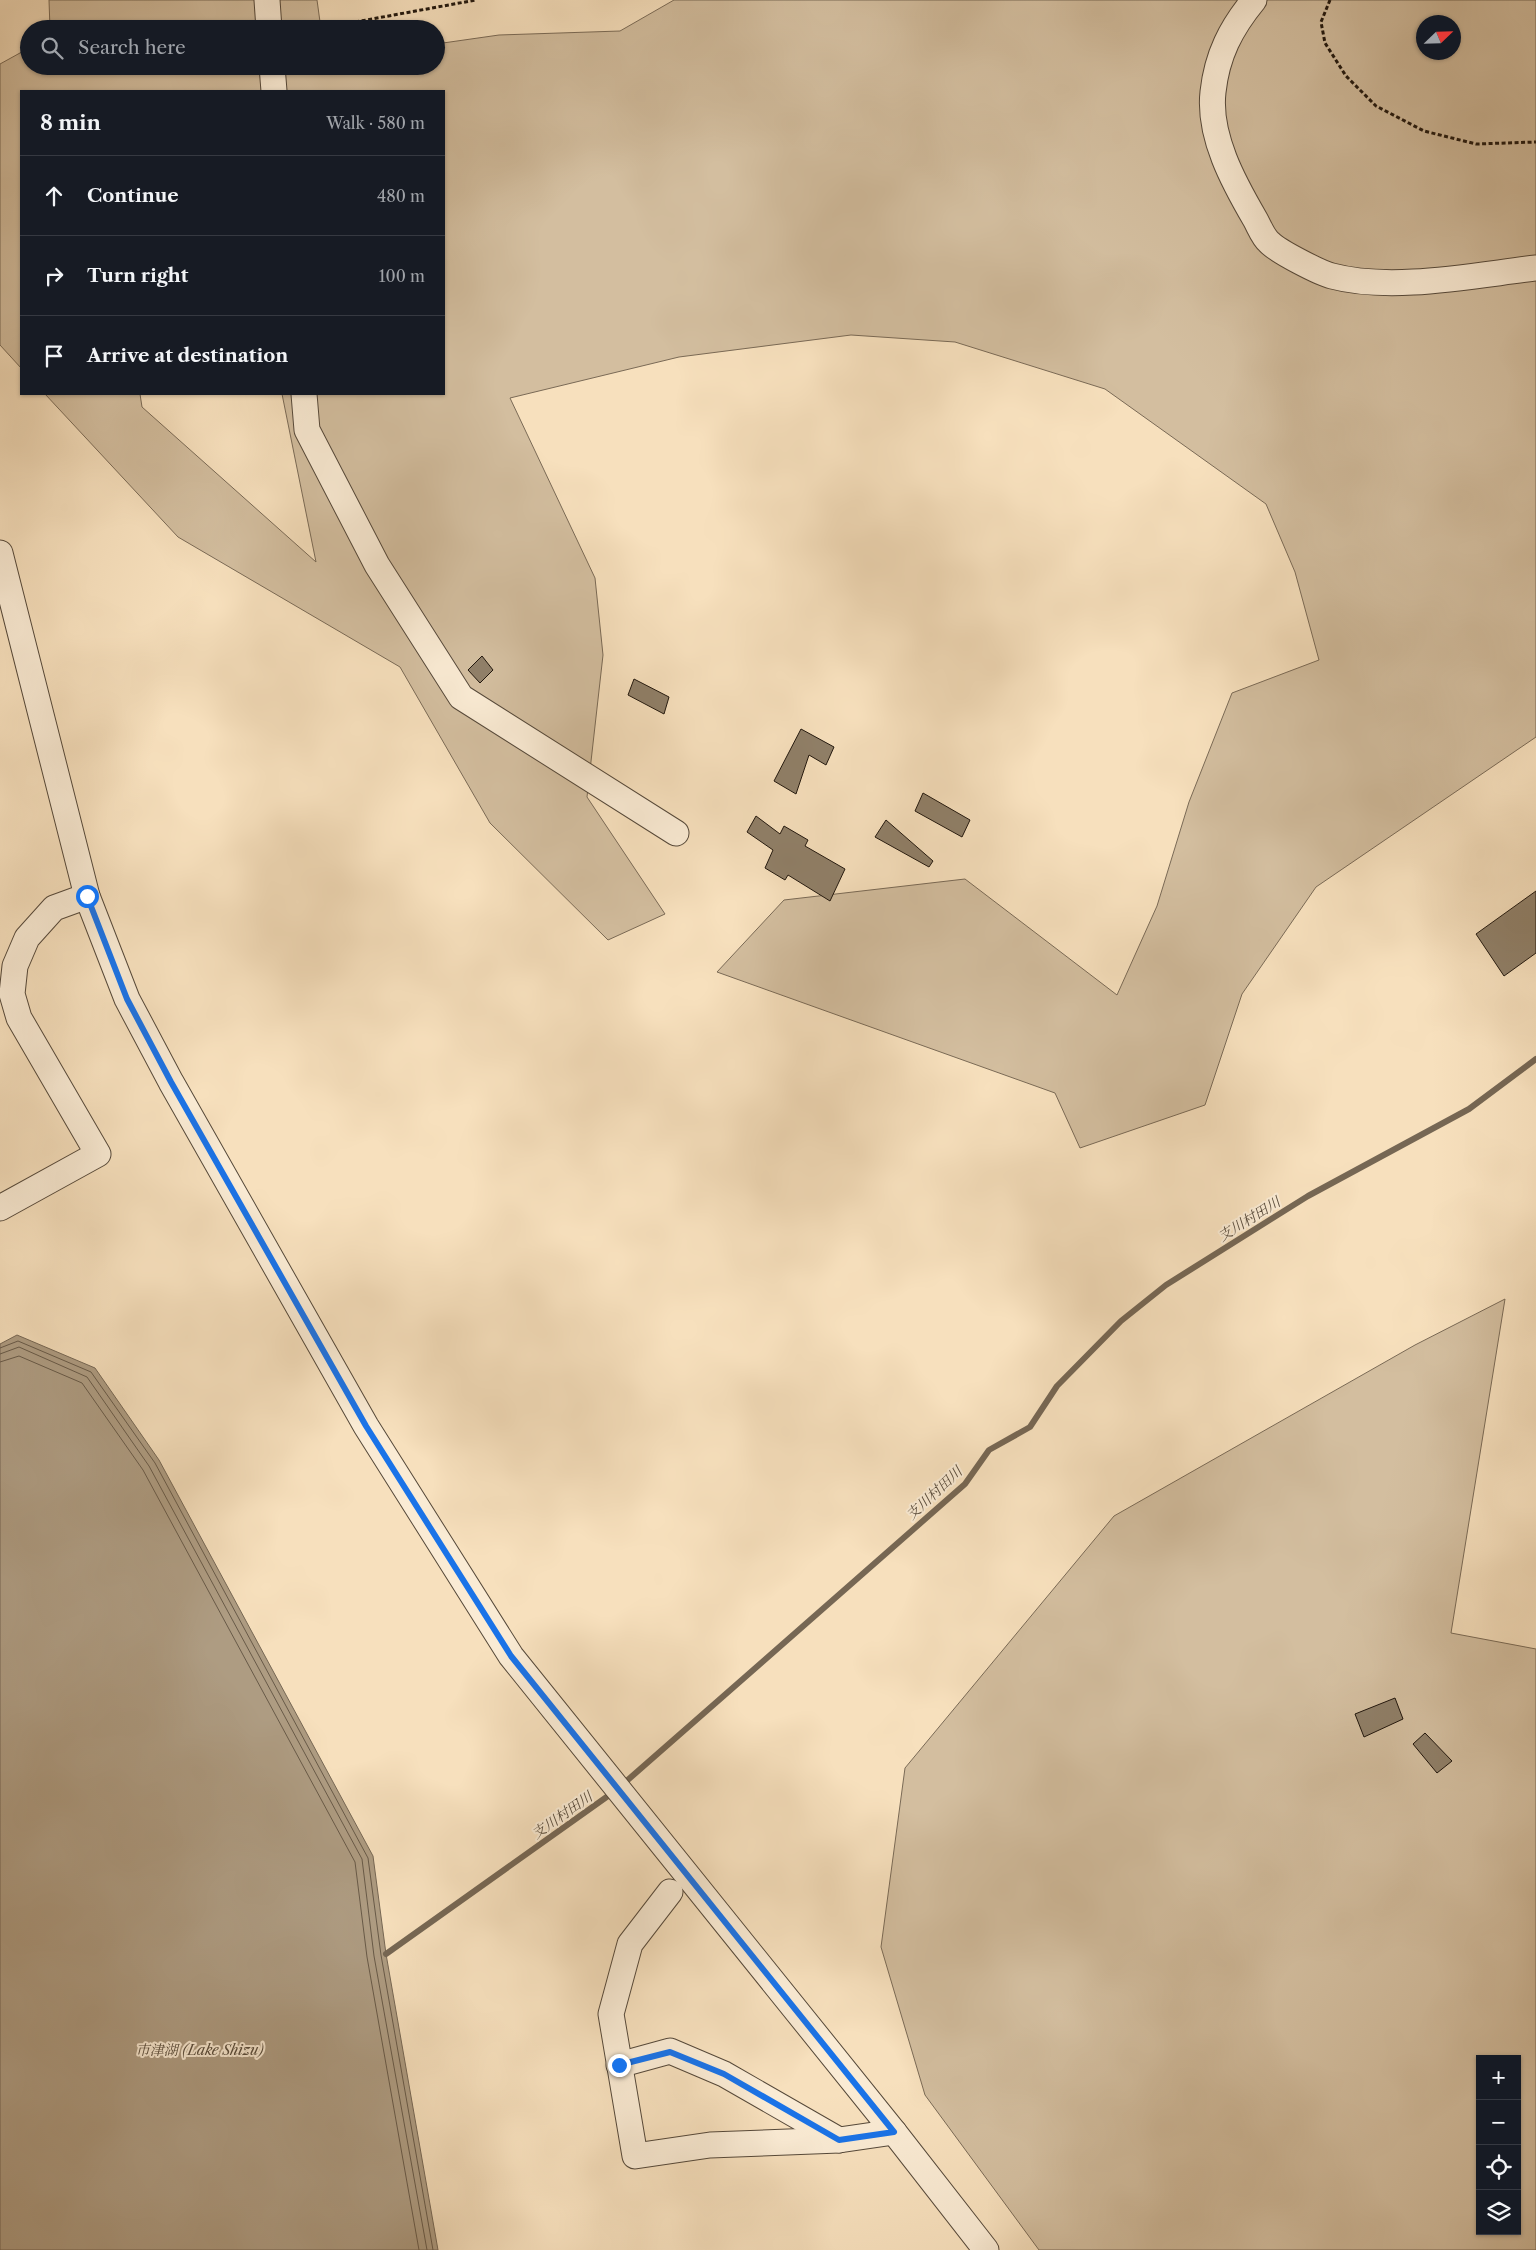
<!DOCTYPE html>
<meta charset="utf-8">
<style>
body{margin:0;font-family:"Libre Caslon Text","Noto Serif JP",serif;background:#20242c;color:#f1f3f6}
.controls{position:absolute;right:15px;bottom:15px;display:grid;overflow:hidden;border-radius:0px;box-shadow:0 1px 4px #0004}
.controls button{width:45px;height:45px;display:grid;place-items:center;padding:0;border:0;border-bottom:1px solid #363941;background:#171b24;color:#f1f3f6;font:25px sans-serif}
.compass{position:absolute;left:1416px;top:15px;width:45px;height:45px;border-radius:50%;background:#171b24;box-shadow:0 1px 4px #0004;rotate:67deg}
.stop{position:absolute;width:15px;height:15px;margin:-11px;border:4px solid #1a73e8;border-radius:50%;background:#fff}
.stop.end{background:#1a73e8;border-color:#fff;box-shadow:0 1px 5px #0008}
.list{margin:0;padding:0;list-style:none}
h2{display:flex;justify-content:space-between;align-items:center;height:65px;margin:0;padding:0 20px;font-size:21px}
h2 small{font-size:16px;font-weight:400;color:#9ea1a6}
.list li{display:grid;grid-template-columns:32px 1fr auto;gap:15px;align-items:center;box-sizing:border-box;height:80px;padding:0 20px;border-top:1px solid #363941}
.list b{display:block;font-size:19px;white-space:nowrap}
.list em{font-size:16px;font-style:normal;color:#9ea1a6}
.icon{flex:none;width:28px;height:28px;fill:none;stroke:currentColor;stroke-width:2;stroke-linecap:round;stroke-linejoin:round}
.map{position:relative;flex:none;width:1536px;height:2250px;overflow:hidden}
.search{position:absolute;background:#171b24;box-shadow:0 1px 4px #0004;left:20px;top:20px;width:425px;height:55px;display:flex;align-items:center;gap:12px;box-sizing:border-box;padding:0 18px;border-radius:28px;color:#9ea1a6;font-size:19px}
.panel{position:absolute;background:#171b24;box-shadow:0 1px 4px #0004;left:20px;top:90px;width:425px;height:305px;border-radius:0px}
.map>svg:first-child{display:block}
</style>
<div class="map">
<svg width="1536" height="2250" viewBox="0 0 1536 2250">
<rect width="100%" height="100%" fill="#f7e0bd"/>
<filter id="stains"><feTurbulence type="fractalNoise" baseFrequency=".004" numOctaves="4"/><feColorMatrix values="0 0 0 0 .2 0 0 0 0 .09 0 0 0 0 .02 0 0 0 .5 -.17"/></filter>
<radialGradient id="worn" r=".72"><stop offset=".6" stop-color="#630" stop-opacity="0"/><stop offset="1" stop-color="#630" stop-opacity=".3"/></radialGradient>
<g fill="#d3be9f" stroke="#7a6a56" fill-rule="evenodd">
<polygon points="49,0 317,0 321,29 50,29"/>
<path d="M674,0H1536V737L1316,887L1242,994L1205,1105L1080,1148L1055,1093L717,972L784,900L965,879L1117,995L1157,906L1189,802L1232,693L1319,660L1295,572L1266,504L1105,389L955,342L851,335L679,357L510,398L595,578L603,655L587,797L665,914L608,940L490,823L400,667L178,537L45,394H140L142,407L316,562L282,394H444V91H21V368L0,345V64L29,48V66H436V44L499,35L620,31ZM1424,22H1454V52H1424Z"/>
<path d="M1505,1299L1451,1633L1536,1649V2250H1039L925,2095L881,1947L905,1768L1114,1516L1415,1345ZM1480,2059H1517V2231H1480Z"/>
</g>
<polygon fill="#ae9c82" stroke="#766754" points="17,1335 95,1368 159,1460 373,1856 386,1954 438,2250 0,2250 0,1344"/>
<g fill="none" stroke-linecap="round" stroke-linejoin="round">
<g stroke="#685a48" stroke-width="1">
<polyline points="0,1348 18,1341 91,1372 155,1463 368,1858 381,1955 433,2250"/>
<polyline points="0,1354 19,1347 87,1377 149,1466 362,1859 374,1956 427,2250"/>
<polyline points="0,1362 19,1356 82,1383 143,1470 355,1862 367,1957 419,2250"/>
</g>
<g stroke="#766754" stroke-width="6">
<polyline points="622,1785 965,1484 989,1450 1030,1427 1057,1386 1121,1321 1166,1285 1308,1196 1469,1109 1536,1059"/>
<polyline points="386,1954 615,1791"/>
</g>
</g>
<g fill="#908069" stroke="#21170e">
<polygon points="482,656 493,670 480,683 468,670"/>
<polygon points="634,679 669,697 664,714 628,695"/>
<polygon points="801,729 834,747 826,765 809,755 796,794 774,781"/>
<polygon points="923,793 970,820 962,837 915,811"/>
<polygon points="756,816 780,834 784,826 808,840 805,846 845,869 830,901 788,875 785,880 765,868 773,850 747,832"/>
<polygon points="886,820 933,861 929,867 875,837"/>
<polygon points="1536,891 1536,953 1504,976 1476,934"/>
<polygon points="1395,1698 1403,1719 1364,1737 1355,1714"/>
<polygon points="1425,1733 1452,1761 1437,1773 1413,1744"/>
</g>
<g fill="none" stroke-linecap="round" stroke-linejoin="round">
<defs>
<g id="minor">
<polyline points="267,0 269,29"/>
<path d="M1254,0C1231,28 1217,55 1213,92C1208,136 1234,183 1255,219C1259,226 1263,237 1269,242C1277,251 1320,273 1332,276C1392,292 1475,275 1536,268"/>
<polyline points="272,66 274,91"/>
<polyline points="304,394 307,430 377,565 461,697 676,833"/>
<polyline points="0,553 87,896 127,999 171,1082 366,1426 511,1656 894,2132 986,2250"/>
<polyline points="0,1208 98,1154 19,1018 12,994 15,966 27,938 54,908 87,896"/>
<polyline points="670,1892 630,1944 611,2014 635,2156 710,2145 839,2140 894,2132"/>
<polyline points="619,2065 670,2051 724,2074 839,2140"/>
</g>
</defs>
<use href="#minor" stroke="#56493a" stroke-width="27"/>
<g stroke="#21170e" stroke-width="3" stroke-dasharray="4 2.5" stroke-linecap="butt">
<polyline points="1330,0 1321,22 1325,43 1346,76 1376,106 1424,131 1476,144 1536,142"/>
<polyline points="317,29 476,0"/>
</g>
<use href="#minor" stroke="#faebd4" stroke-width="25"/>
</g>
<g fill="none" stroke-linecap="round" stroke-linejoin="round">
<polyline stroke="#1a73e8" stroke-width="6" points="87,896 127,999 171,1082 366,1426 511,1656 894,2132 839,2140 724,2074 670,2052 619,2065"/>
</g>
<g text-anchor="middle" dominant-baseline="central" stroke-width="4" stroke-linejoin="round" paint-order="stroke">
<g font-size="14" font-style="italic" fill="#594c3c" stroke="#faebd4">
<text transform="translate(1249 1219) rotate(-32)">支川村田川</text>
<text transform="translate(934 1493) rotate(-43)">支川村田川</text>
<text transform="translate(562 1815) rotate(-35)">支川村田川</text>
<text x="200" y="2050">市津湖 (Lake Shizu)</text>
</g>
</g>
<rect width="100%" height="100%" filter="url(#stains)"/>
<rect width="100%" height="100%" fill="url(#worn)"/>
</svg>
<div class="controls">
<button>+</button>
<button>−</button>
<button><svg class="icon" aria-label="locate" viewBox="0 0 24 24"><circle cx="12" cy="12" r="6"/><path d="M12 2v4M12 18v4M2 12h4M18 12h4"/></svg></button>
<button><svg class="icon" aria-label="layers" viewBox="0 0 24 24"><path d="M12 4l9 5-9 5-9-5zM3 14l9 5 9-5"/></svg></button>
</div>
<svg class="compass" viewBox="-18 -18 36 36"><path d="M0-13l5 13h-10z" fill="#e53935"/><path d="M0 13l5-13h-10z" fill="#9ea1a6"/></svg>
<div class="stop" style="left:87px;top:896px"></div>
<div class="stop end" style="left:619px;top:2065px"></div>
<div class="search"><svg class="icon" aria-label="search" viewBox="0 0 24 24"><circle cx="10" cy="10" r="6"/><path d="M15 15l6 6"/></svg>Search here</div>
<section class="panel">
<h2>8 min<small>Walk · 580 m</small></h2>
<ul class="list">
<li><svg class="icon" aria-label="ahead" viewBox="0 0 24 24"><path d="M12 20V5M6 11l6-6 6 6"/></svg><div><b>Continue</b></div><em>480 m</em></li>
<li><svg class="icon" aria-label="right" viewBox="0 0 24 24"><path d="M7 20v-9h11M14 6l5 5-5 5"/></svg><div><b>Turn right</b></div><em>100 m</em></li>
<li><svg class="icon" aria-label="arrive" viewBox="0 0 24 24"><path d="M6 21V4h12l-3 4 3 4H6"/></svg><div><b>Arrive at destination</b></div></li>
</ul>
</section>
</div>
